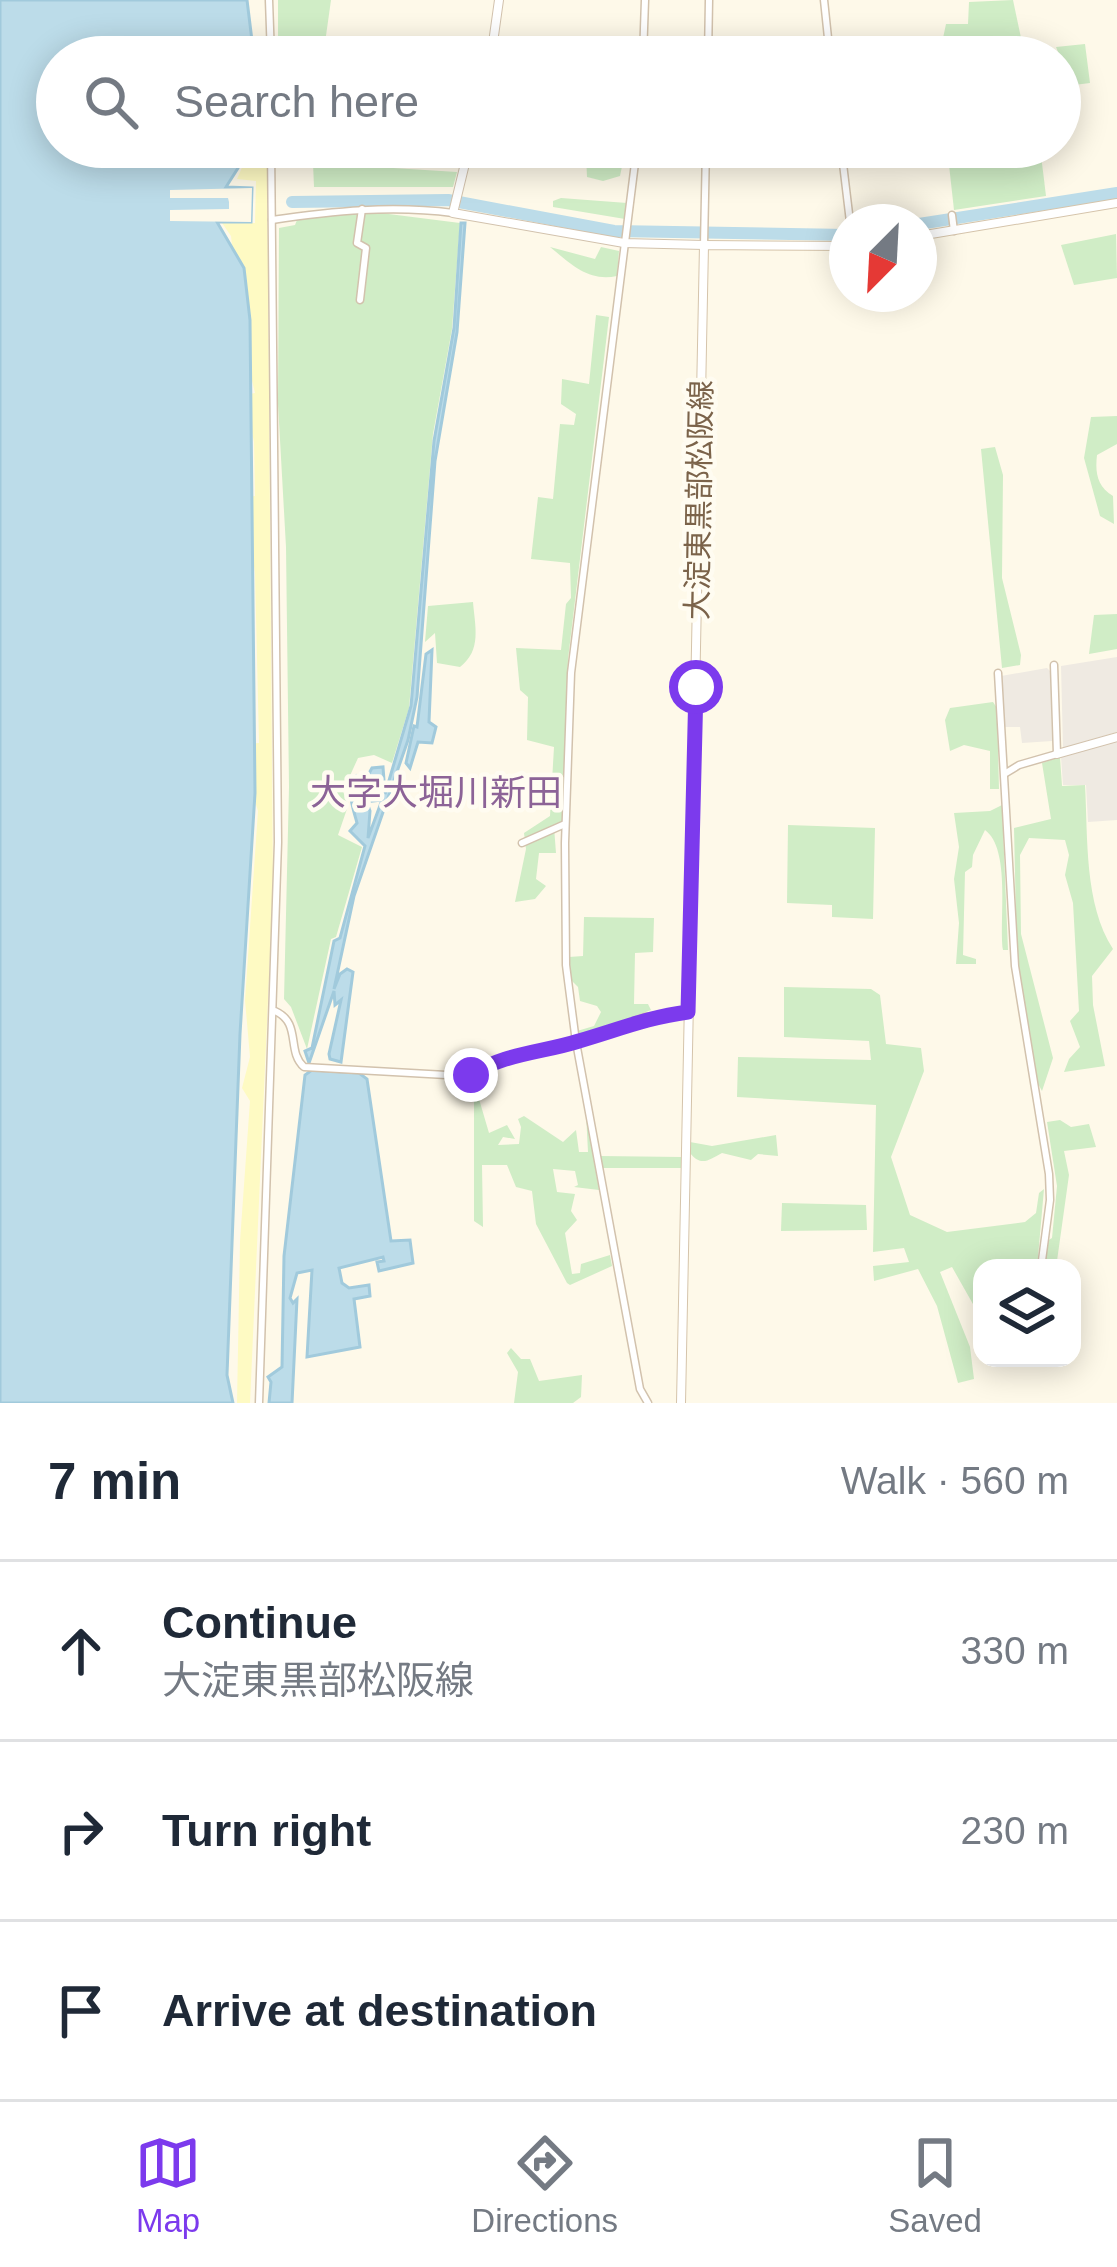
<!DOCTYPE html>
<meta charset="utf-8">
<style>
body{margin:0;font-family:Helvetica,"Noto Sans JP",sans-serif;background:#f2f2f3;color:#1f2937}
.controls{position:absolute;right:36px;bottom:36px;display:grid;overflow:hidden;border-radius:24px;box-shadow:0 6px 30px #0003}
.controls button{width:108px;height:108px;display:grid;place-items:center;padding:0;border:0;border-bottom:3px solid #e0e1e3;background:#fff;color:#1f2937;font:60px sans-serif}
.compass{position:absolute;left:829px;top:204px;width:108px;height:108px;border-radius:50%;background:#fff;box-shadow:0 6px 30px #0003;rotate:204deg}
.stop{position:absolute;width:36px;height:36px;margin:-27px;border:9px solid #7c3aed;border-radius:50%;background:#fff}
.stop.end{background:#7c3aed;border-color:#fff;box-shadow:0 3px 12px #0008}
.list{margin:0;padding:0;list-style:none}
h2{display:flex;justify-content:space-between;align-items:center;height:156px;margin:0;padding:0 48px;font-size:51px}
h2 small{font-size:39px;font-weight:400;color:#747a83}
.list li{display:grid;grid-template-columns:78px 1fr auto;gap:36px;align-items:center;box-sizing:border-box;height:180px;padding:0 48px;border-top:3px solid #e0e1e3}
.list b{display:block;font-size:45px;white-space:nowrap}
.list p{margin:0;font-size:39px;white-space:nowrap;color:#747a83}
.list em{font-size:39px;font-style:normal;color:#747a83}
.icon{flex:none;width:66px;height:66px;fill:none;stroke:currentColor;stroke-width:2;stroke-linecap:round;stroke-linejoin:round}
.map{position:relative;flex:none;width:1117px;height:1403px;overflow:hidden}
.search{position:absolute;background:#fff;box-shadow:0 6px 30px #0003;left:36px;right:36px;top:36px;height:132px;display:flex;align-items:center;gap:30px;box-sizing:border-box;padding:0 42px;border-radius:66px;color:#747a83;font-size:45px}
.sheet{height:696px;background:#fff}
nav{display:flex;justify-content:space-around;align-items:center;box-sizing:border-box;height:168px;border-top:3px solid #e0e1e3;background:#fff;font-size:33px;color:#747a83}
nav a{display:grid;justify-items:center;gap:6px}
nav .on{color:#7c3aed}
.map>svg:first-child{display:block}
</style>
<div class="map">
<svg width="1117" height="1403" viewBox="0 0 1117 1403">
<rect width="100%" height="100%" fill="#fef9e9"/>
<g fill="#efeae2">
<polygon points="1117,657 1117,732 1063,748 1061,666"/>
<polygon points="1047,668 1051,672 1052,741 1022,743 1020,727 1004,727 1001,676"/>
<polygon points="1117,741 1117,820 1088,822 1086,785 1063,785 1061,757"/>
</g>
<g fill="#d0edc6">
<polygon points="278,0 331,0 323,57 278,57"/>
<polygon points="1013,0 1024,52 1009,57 939,57 946,24 968,24 969,2"/>
<polygon points="1085,44 1090,83 1066,86 1067,93 1060,95 1060,57 1056,47"/>
<polygon points="613,147 631,147 631,156 624,157 620,176 603,181 587,177 586,155 612,155"/>
<polygon points="947,147 1040,147 1046,196 954,210"/>
<polygon points="313,163 457,172 453,187 314,187"/>
<polygon points="561,198 627,203 625,219 553,207 553,201"/>
<polygon points="365,211 460,223 452,329 433,434 409,708 392,763 374,755 358,758 343,791 348,806 338,835 362,847 336,937 331,939 307,1049 291,1007 284,999 289,787 286,547 278,404 279,228 295,225 297,220"/>
<polygon points="1116,234 1117,278 1074,285 1061,245"/>
<path d="M550,247L595,259L601,247L619,251L617,276C588,282 571,264 550,247Z"/>
<polygon points="596,315 609,317 568,659 562,822 554,827 556,853 539,853 536,879 546,886 535,899 515,902 526,849 524,833 550,816 554,747 527,740 528,697 520,690 516,648 561,650 566,604 571,598 570,563 531,559 538,497 553,499 560,424 574,425 576,414 561,404 562,379 589,384"/>
<path d="M1117,416V444L1097,455C1095,473 1097,486 1113,496L1114,524L1100,516L1084,458L1091,417Z"/>
<polygon points="995,447 1003,475 1002,578 1021,655 1020,665 1002,668 981,449"/>
<path d="M473,602C475,627 482,650 460,667L437,663L435,633L425,642L428,606Z"/>
<polygon points="1117,614 1117,649 1089,654 1094,615"/>
<polygon points="993,702 997,708 999,789 990,789 990,751 964,745 950,751 945,720 950,708"/>
<path d="M1060,757L1062,786L1085,785C1088,838 1084,904 1113,949L1092,976L1093,1005L1105,1066L1064,1072L1069,1059L1080,1047L1070,1021L1079,1011L1073,903L1065,875L1069,855L1065,840L1029,838L1020,855L1021,934L1053,1058L1042,1091L1035,1078L1017,964L1014,828L1051,819L1042,763Z"/>
<path d="M1002,805L1008,950H1003C999,919 1011,849 985,830L973,855L972,867L965,872L963,955L976,959V964H956L959,923L954,879L959,847L954,813L990,811Z"/>
<polygon points="788,825 875,828 873,919 832,917 832,905 787,903"/>
<polygon points="584,917 654,918 653,952 635,953 634,1004 648,1004 651,1010 578,1038 577,1031 594,1026 601,1012 597,1006 580,1001 578,987 570,979 569,957 583,956"/>
<polygon points="784,987 871,989 880,995 886,1044 921,1048 924,1071 891,1157 910,1215 947,1232 1025,1222 1036,1213 1039,1193 1044,1189 1037,1268 982,1268 982,1320 952,1267 940,1272 970,1347 974,1379 958,1383 937,1306 918,1269 874,1281 873,1266 909,1262 904,1248 873,1252 876,1105 737,1097 738,1057 871,1060 869,1041 784,1037"/>
<polygon points="474,1077 483,1077 479,1099 489,1133 507,1125 515,1139 503,1137 498,1145 519,1144 521,1127 518,1119 524,1116 563,1142 576,1130 579,1152 588,1152 586,1113 599,1190 574,1187 578,1185 575,1171 553,1169 557,1192 575,1194 571,1211 577,1220 565,1233 572,1274 580,1273 581,1264 610,1255 612,1266 570,1285 567,1283 536,1224 532,1191 516,1187 507,1165 482,1165 483,1227 474,1221"/>
<polygon points="1060,1120 1071,1127 1089,1124 1096,1147 1064,1151 1069,1175 1056,1268 1043,1268 1047,1241 1052,1238 1057,1186 1047,1122"/>
<path d="M776,1135L778,1156L758,1154L751,1160L722,1153C709,1160 701,1167 690,1153V1142L712,1146Z"/>
<polygon points="600,1156 682,1157 681,1168 601,1168"/>
<polygon points="782,1203 866,1205 867,1230 781,1231"/>
<polygon points="511,1348 521,1359 530,1359 539,1381 582,1375 581,1397 573,1403 514,1403 518,1372 507,1353"/>
</g>
<polygon fill="#fefac3" points="251,147 267,147 273,888 250,1403 237,1403 240,1241 250,1101 242,1088 250,1057 245,1000 258,811 237,744 259,743 255,573 244,497 255,496 254,442 244,395 255,393 243,344 231,236 222,223 255,223 256,181 237,179"/>
<g fill="#bcdce9" stroke="#a1cadc" stroke-width="3">
<polygon points="0,0 247,0 254,57 57,57 57,147 245,147 238,168 226,187 252,188 251,222 217,222 244,268 250,320 255,793 240,1034 227,1375 233,1403 0,1403"/>
<path d="M461,223H465L457,332L435,461L417,697L408,740L354,896L334,989L340,974L347,969L353,972L341,1062L330,1059L329,1054L341,1000L335,1005L334,991L309,1063L305,1051L312,1048L334,941L340,938L365,846L350,831L357,823C353,808 345,787 356,776L359,780L370,811L368,838L382,800L372,801L367,777L372,768L383,767L385,794L411,706L434,441L454,328Z"/>
<polygon points="432,650 429,722 436,727 432,743 418,742 410,768 406,763 414,726 417,727 426,654"/>
<polygon points="312,1070 359,1073 367,1079 391,1241 410,1240 413,1263 379,1271 377,1262 384,1261 383,1257 339,1268 342,1283 349,1288 369,1285 370,1296 354,1299 360,1347 307,1357 312,1270 297,1273 290,1298 293,1303 297,1299 292,1403 269,1403 271,1382 268,1377 282,1367 284,1256 305,1075"/>
</g>
<polygon fill="#fef9e9" points="252,188 251,222 170,221 170,210 229,209 229,202 228,198 170,198 170,190"/>
<g fill="none" stroke-linecap="round" stroke-linejoin="round">
<g stroke="#bcdce9" stroke-width="12">
<polyline points="292,202 448,200 614,231 847,235"/>
<polyline points="919,224 1117,193"/>
</g>
<defs>
<g id="minor">
<polyline points="269,0 271,57"/>
<polyline points="824,0 830,57"/>
<polyline points="643,57 645,0"/>
<polyline points="708,57 709,0"/>
<polyline points="637,147 571,673 565,843 566,965 576,1042 640,1389 648,1403"/>
<polyline points="841,147 850,222"/>
<polyline points="952,215 954,231"/>
<path d="M272,220C333,211 392,205 453,213"/>
<polyline points="704,245 706,147"/>
<polyline points="360,300 366,248 357,243 362,209"/>
<polyline points="998,673 1015,966 1049,1174 1050,1200 1041,1268"/>
<polyline points="1006,773 1019,765 1057,754 1054,665"/>
<polyline points="522,843 565,824"/>
<path d="M275,1011C302,1023 286,1051 304,1067L464,1076L504,1057L576,1042L645,1017L688,1012"/>
<polyline points="259,1403 278,842 271,147"/>
</g>
<g id="tertiary">
<polyline points="491,57 499,0"/>
<polyline points="469,147 453,213 624,243 704,245"/>
<polyline points="1057,754 1117,737"/>
</g>
<g id="secondary">
<polyline points="919,236 1117,203"/>
<polyline points="681,1403 704,245 847,246"/>
</g>
</defs>
<use href="#minor" stroke="#d2c2ad" stroke-width="9"/>
<use href="#tertiary" stroke="#d2c2ad" stroke-width="10"/>
<use href="#secondary" stroke="#d5c4ab" stroke-width="10"/>
<use href="#minor" stroke="#fff" stroke-width="6"/>
<use href="#tertiary" stroke="#fff" stroke-width="8"/>
<use href="#secondary" stroke="#fff" stroke-width="8"/>
</g>
<g fill="none" stroke-linecap="round" stroke-linejoin="round">
<path stroke="#7c3aed" stroke-width="15" d="M471,1075C505,1053 541,1053 579,1041C617,1030 649,1017 688,1012L696,687"/>
</g>
<g text-anchor="middle" dominant-baseline="central" stroke-width="9" stroke-linejoin="round" paint-order="stroke">
<g font-size="30" fill="#7b634a" stroke="#fffcf1">
<text transform="translate(699 500) rotate(-89)">大淀東黒部松阪線</text>
</g>
<g font-size="36" fill="#8c6397" stroke="#fffcf1">
<text x="436" y="792">大字大堀川新田</text>
</g>
</g>
</svg>
<div class="controls">
<button><svg class="icon" aria-label="layers" viewBox="0 0 24 24"><path d="M12 4l9 5-9 5-9-5zM3 14l9 5 9-5"/></svg></button>
</div>
<svg class="compass" viewBox="-18 -18 36 36"><path d="M0-13l5 13h-10z" fill="#e53935"/><path d="M0 13l5-13h-10z" fill="#747a83"/></svg>
<div class="stop" style="left:696px;top:687px"></div>
<div class="stop end" style="left:471px;top:1075px"></div>
<div class="search"><svg class="icon" aria-label="search" viewBox="0 0 24 24"><circle cx="10" cy="10" r="6"/><path d="M15 15l6 6"/></svg>Search here</div>
</div>
<section class="sheet">
<h2>7 min<small>Walk · 560 m</small></h2>
<ul class="list">
<li><svg class="icon" aria-label="ahead" viewBox="0 0 24 24"><path d="M12 20V5M6 11l6-6 6 6"/></svg><div><b>Continue</b><p>大淀東黒部松阪線</p></div><em>330 m</em></li>
<li><svg class="icon" aria-label="right" viewBox="0 0 24 24"><path d="M7 20v-9h11M14 6l5 5-5 5"/></svg><div><b>Turn right</b></div><em>230 m</em></li>
<li><svg class="icon" aria-label="arrive" viewBox="0 0 24 24"><path d="M6 21V4h12l-3 4 3 4H6"/></svg><div><b>Arrive at destination</b></div></li>
</ul>
</section>
<nav>
<a class="on"><svg class="icon" aria-label="map" viewBox="0 0 24 24"><path d="M3 6l6-2 6 2 6-2v14l-6 2-6-2-6 2zM9 4v14M15 6v14"/></svg>Map</a>
<a><svg class="icon" aria-label="directions" viewBox="0 0 24 24"><path d="M12 3l9 9-9 9-9-9zM9 14v-3h6M13 9l2 2-2 2"/></svg>Directions</a>
<a><svg class="icon" aria-label="saved" viewBox="0 0 24 24"><path d="M7 4h10v16l-5-4-5 4z"/></svg>Saved</a>
</nav>
